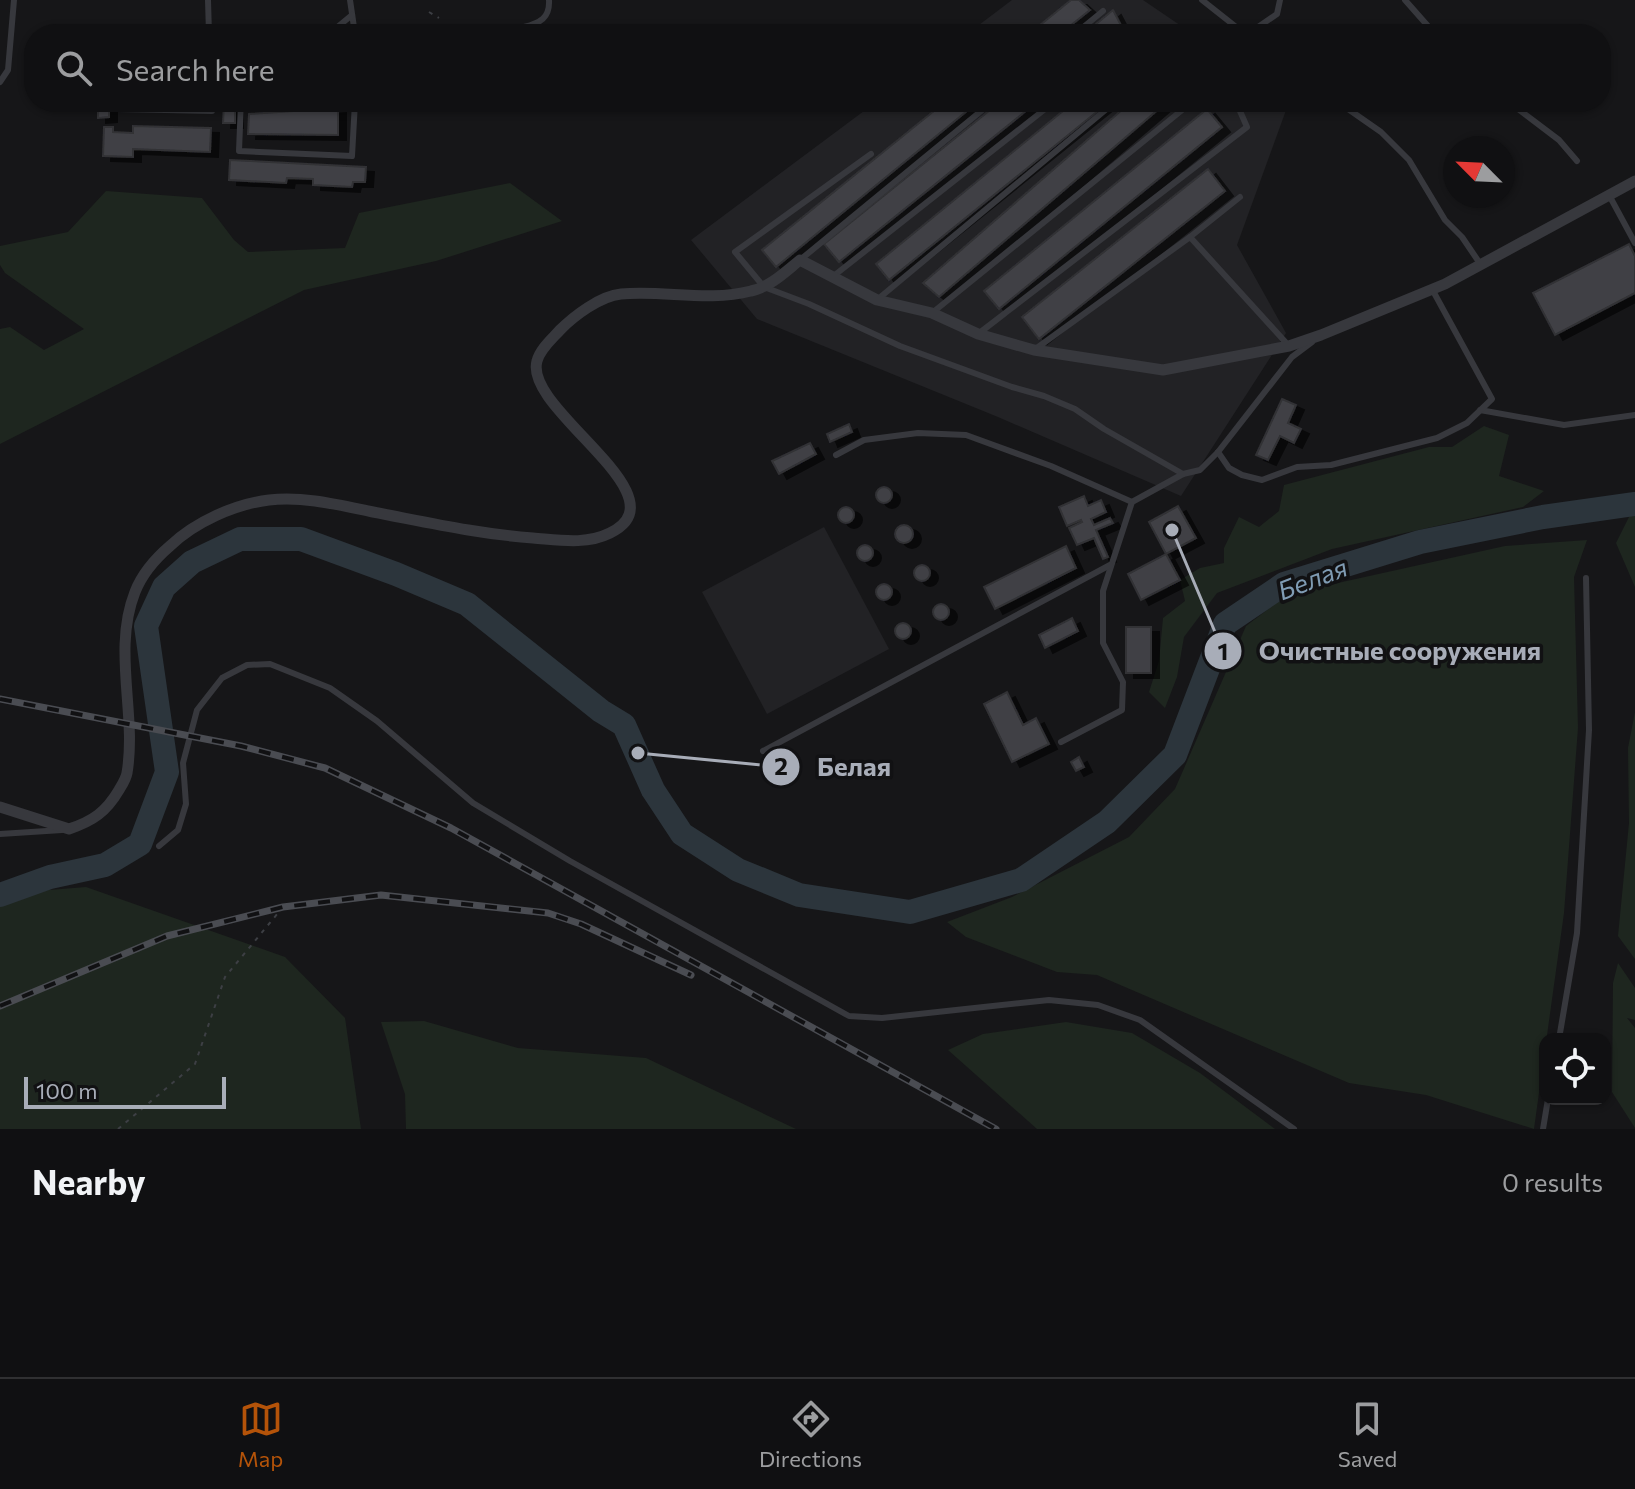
<!DOCTYPE html>
<meta charset="utf-8">
<style>
body{margin:0;font-family:Commissioner,sans-serif;background:#19191b;color:#f1f3f6}
.controls{position:absolute;right:24px;bottom:24px;display:grid;overflow:hidden;border-radius:16px;box-shadow:0 2px 6px #0004}
.controls button{width:72px;height:72px;display:grid;place-items:center;padding:0;border:0;border-bottom:2px solid #303032;background:#101012;color:#f1f3f6;font:40px sans-serif}
.compass{position:absolute;left:1443px;top:136px;width:72px;height:72px;border-radius:50%;background:#101012;box-shadow:0 2px 6px #0004;rotate:294deg}
.scale{position:absolute;left:24px;bottom:20px;width:202px;box-sizing:border-box;padding-left:8px;border:4px solid #a8adb8;border-top:0;font-size:22px;line-height:28px;white-space:nowrap;color:#a8adb8;-webkit-text-stroke:6px #111113;paint-order:stroke}
.list{margin:0;padding:0;list-style:none}
h2{display:flex;justify-content:space-between;align-items:center;height:104px;margin:0;padding:0 32px;font-size:34px}
h2 small{font-size:26px;font-weight:400;color:#9c9d9f}
.icon{flex:none;width:44px;height:44px;fill:none;stroke:currentColor;stroke-width:2;stroke-linecap:round;stroke-linejoin:round}
.map{position:relative;flex:none;width:1635px;height:1129px;overflow:hidden}
.search{position:absolute;background:#101012;box-shadow:0 2px 6px #0004;left:24px;right:24px;top:24px;height:88px;display:flex;align-items:center;gap:20px;box-sizing:border-box;padding:0 28px;border-radius:32px;color:#9c9d9f;font-size:30px}
.sheet{height:248px;background:#101012}
nav{display:flex;justify-content:space-around;align-items:center;box-sizing:border-box;height:112px;border-top:2px solid #303032;background:#101012;font-size:22px;color:#9c9d9f}
nav a{display:grid;justify-items:center;gap:4px}
nav .on{color:#b45309}
.map>svg:first-child{display:block}
</style>
<div class="map">
<svg width="1635" height="1129" viewBox="0 0 1635 1129">
<defs>
<filter id="shadow"><feDropShadow dx="8" dy="5" stdDeviation="0" flood-color="#0009"/></filter>
</defs>
<rect width="100%" height="100%" fill="#161618"/>
<g fill="#222225">
<polygon points="1012,0 1143,0 1193,34 967,34"/>
<polygon points="876,102 1289,102 1237,245 1286,333 1181,496 998,417 757,319 691,240"/>
<polygon points="824,527 889,649 767,714 702,592"/>
</g>
<g fill="#1e261f">
<polygon points="510,183 562,221 436,261 304,290 0,444 0,329 10,327 44,350 84,329 5,273 0,265 0,246 68,232 106,191 202,198 234,240 248,252 345,248 359,213"/>
<polygon points="1484,426 1509,435 1499,476 1544,491 1523,507 1332,549 1217,593 1184,637 1177,677 1165,708 1149,692 1159,661 1163,618 1185,601 1180,580 1200,568 1224,563 1224,548 1239,517 1259,527 1279,511 1284,485 1429,447 1452,447"/>
<polygon points="1630,515 1635,515 1635,587 1616,543"/>
<polygon points="1587,540 1574,577 1578,728 1564,913 1534,1129 1426,1095 1349,1083 1097,975 1057,972 966,937 947,922 1012,897 1129,837 1175,789 1246,626 1288,594 1505,546"/>
<polygon points="1635,712 1635,959 1618,936 1629,823 1628,748"/>
<polygon points="86,887 285,957 345,1018 361,1129 0,1129 0,894"/>
<polygon points="1618,963 1635,988 1635,1020 1627,1018 1635,1028 1635,1128 1612,1092 1613,983"/>
<polygon points="424,1021 518,1048 646,1058 796,1129 406,1129 405,1094 381,1022"/>
<polygon points="1066,1022 1132,1033 1200,1073 1275,1129 1037,1129 948,1050 983,1034"/>
</g>
<g fill="none" stroke-linecap="round" stroke-linejoin="round">
<polyline stroke="#2c353c" stroke-width="24" points="0,895 50,877 105,865 140,844 167,772 146,626 164,587 192,562 240,539 301,539 396,574 467,604 601,711 624,725 653,790 682,834 738,870 799,895 910,912 1021,880 1107,822 1175,755 1225,624 1284,584 1420,542 1543,517 1635,504"/>
</g>
<g fill="#404145" stroke="#303034" stroke-width="2" filter="url(#shadow)">
<polygon points="1071,0 1079,0 1090,10 1060,34 1029,34"/>
<polygon points="1113,10 1124,31 1121,34 1084,34"/>
<polygon points="224,102 235,102 235,123 223,123"/>
<polygon points="945,102 978,102 776,267 762,250"/>
<polygon points="1000,102 1037,102 839,262 824,244"/>
<polygon points="1074,102 1109,102 889,280 876,264"/>
<polygon points="1131,102 1167,102 939,297 923,283"/>
<polygon points="109,104 109,117 98,118 98,105"/>
<polygon points="338,108 338,135 248,134 249,114"/>
<polygon points="1207,109 1222,127 999,309 984,291"/>
<polygon points="133,126 211,128 210,152 133,149 133,157 103,156 104,127 113,127 113,132 133,133"/>
<polygon points="230,160 366,167 365,182 353,182 352,187 313,185 313,179 287,178 286,183 229,180"/>
<polygon points="1208,169 1225,191 1039,339 1022,317"/>
<polygon points="1629,244 1635,256 1635,293 1555,335 1533,293"/>
<polygon points="1282,399 1296,405 1288,423 1301,429 1294,443 1280,436 1268,460 1256,455"/>
<polygon points="849,424 852,432 830,442 827,434"/>
<polygon points="810,443 816,454 779,474 772,461"/>
<circle cx="884" cy="495" r="8"/>
<polygon points="1084,496 1088,506 1101,500 1106,512 1091,519 1094,525 1110,518 1113,523 1096,530 1108,557 1103,559 1094,538 1077,545 1069,528 1082,522 1081,520 1067,526 1059,507"/>
<polygon points="1178,506 1196,538 1166,554 1149,522"/>
<circle cx="846" cy="515" r="8"/>
<circle cx="904" cy="534" r="9"/>
<circle cx="865" cy="553" r="8"/>
<polygon points="1066,546 1076,568 995,609 984,587"/>
<polygon points="1166,554 1180,580 1141,600 1128,574"/>
<circle cx="922" cy="573" r="8"/>
<circle cx="884" cy="592" r="8"/>
<circle cx="941" cy="612" r="8"/>
<polygon points="1072,618 1078,631 1045,648 1039,635"/>
<circle cx="903" cy="631" r="8"/>
<rect x="1126" y="627" width="25" height="46"/>
<polygon points="1007,692 1023,725 1036,718 1049,744 1012,762 984,704"/>
<polygon points="1079,757 1084,767 1076,771 1071,762"/>
</g>
<g fill="none" stroke-linecap="round" stroke-linejoin="round">
<g stroke="#3d3f44" stroke-width="2" stroke-dasharray="4 6" stroke-linecap="butt">
<polyline points="429,12 439,18"/>
<polyline points="118,1129 195,1064 225,977 283,907"/>
</g>
<g stroke="#37383d" stroke-width="6">
<polyline points="208,0 209,34"/>
<polyline points="350,0 355,34"/>
<polyline points="1202,0 1245,34"/>
<polyline points="1405,0 1435,34"/>
<polyline points="405,29 524,27"/>
<polyline points="329,34 352,15"/>
<path d="M524,34V27C540,23 550,18 549,0"/>
<polyline points="1075,34 1103,11"/>
<polyline points="1140,34 1142,32 1144,34"/>
<polyline points="1248,34 1277,14 1280,0"/>
<polyline points="0,82 8,70 14,0"/>
<polyline points="241,102 239,151 352,156 355,102"/>
<polyline points="1338,102 1381,132 1409,160 1445,220 1462,237 1481,265"/>
<polyline points="1509,102 1559,140 1577,161"/>
<polyline points="118,109 212,111 212,102"/>
<polyline points="871,154 735,252 764,287 809,304 900,346 1012,387 1044,396 1075,409 1104,429 1183,474"/>
<polyline points="1609,195 1635,243"/>
<polyline points="1190,237 1240,197"/>
<polyline points="800,260 992,102"/>
<polyline points="831,278 1054,102"/>
<polyline points="878,299 1115,102"/>
<polyline points="932,313 1192,102"/>
<polyline points="978,334 1247,127 1236,102"/>
<polyline points="1034,350 1190,237 1289,346"/>
<polyline points="1480,410 1564,425 1635,415"/>
<polyline points="1218,452 1229,468 1242,475 1262,480 1297,467 1331,465 1437,438 1467,423 1492,399 1432,289"/>
<polyline points="836,455 864,440 918,433 966,435 1051,466 1132,502"/>
<polyline points="1061,742 1122,710 1123,682 1103,643 1103,591 1132,502 1183,474 1200,470 1218,452 1292,357 1312,342"/>
<polyline points="763,751 1110,565"/>
<polyline points="0,834 62,830"/>
<polyline points="159,846 178,830 186,804 183,763 197,710 222,678 247,665 270,664 330,688 377,721 473,803 570,861 849,1016 882,1018 1049,1000 1098,1005 1140,1020 1294,1129"/>
<polyline points="1559,1039 1577,933 1589,730 1586,578"/>
<polyline points="1543,1129 1548,1099"/>
</g>
<path stroke="#37383d" stroke-width="11" d="M0,807L69,829C93,821 106,812 119,790C122,785 126,779 127,773C137,714 112,650 135,592C142,574 156,558 170,546C195,522 235,504 269,500C304,496 339,505 373,512C426,522 479,534 533,538C559,540 586,545 610,533C686,496 523,410 537,361C540,349 552,339 560,330C574,316 600,296 621,294C664,290 708,302 751,291C770,287 785,272 800,260L877,300L932,313L978,334L1034,350L1163,370L1289,346L1321,335L1445,284L1635,181"/>
<defs>
<g id="rail">
<polyline points="0,699 241,746 325,768 451,828 996,1129"/>
<polyline points="0,1006 167,936 283,907 381,895 548,913 581,924 691,975"/>
</g>
</defs>
<use href="#rail" stroke="#4a4c52" stroke-width="7"/>
<use href="#rail" stroke="#111113" stroke-width="4" stroke-dasharray="12" stroke-linecap="butt"/>
</g>
<g text-anchor="middle" dominant-baseline="central" stroke-width="7" stroke-linejoin="round" paint-order="stroke">
<g font-size="26" font-style="italic" fill="#7f9bb3" stroke="#111113">
<text transform="translate(1312 578) rotate(-21)">Белая</text>
</g>
</g>
<path fill="none" stroke="#a8adb8" stroke-width="3" d="M1172 530L1223 651M638 753L781 767"/>
<g fill="#a8adb8" stroke="#111113" stroke-width="3">
<circle cx="1172" cy="530" r="8"/>
<circle cx="638" cy="753" r="8"/>
<circle cx="1223" cy="651" r="20"/>
<circle cx="781" cy="767" r="20"/>
</g>
<g font-size="24" text-anchor="middle" font-weight="bold" fill="#111">
<text x="1223" y="660">1</text>
<text x="781" y="775">2</text>
</g>
<g font-size="26" text-anchor="middle" font-weight="bold" fill="#a8adb8" stroke="#111113" stroke-width="7" stroke-linejoin="round" paint-order="stroke">
<text x="1400" y="660">Очистные сооружения</text>
<text x="854" y="776">Белая</text>
</g>
</svg>
<div class="controls">
<button><svg class="icon" aria-label="locate" viewBox="0 0 24 24"><circle cx="12" cy="12" r="6"/><path d="M12 2v4M12 18v4M2 12h4M18 12h4"/></svg></button>
</div>
<svg class="compass" viewBox="-18 -18 36 36"><path d="M0-13l5 13h-10z" fill="#e53935"/><path d="M0 13l5-13h-10z" fill="#9c9d9f"/></svg>
<div class="scale">100 m</div>
<div class="search"><svg class="icon" aria-label="search" viewBox="0 0 24 24"><circle cx="10" cy="10" r="6"/><path d="M15 15l6 6"/></svg>Search here</div>
</div>
<section class="sheet">
<h2>Nearby<small>0 results</small></h2>
<ul class="list">
</ul>
</section>
<nav>
<a class="on"><svg class="icon" aria-label="map" viewBox="0 0 24 24"><path d="M3 6l6-2 6 2 6-2v14l-6 2-6-2-6 2zM9 4v14M15 6v14"/></svg>Map</a>
<a><svg class="icon" aria-label="directions" viewBox="0 0 24 24"><path d="M12 3l9 9-9 9-9-9zM9 14v-3h6M13 9l2 2-2 2"/></svg>Directions</a>
<a><svg class="icon" aria-label="saved" viewBox="0 0 24 24"><path d="M7 4h10v16l-5-4-5 4z"/></svg>Saved</a>
</nav>
